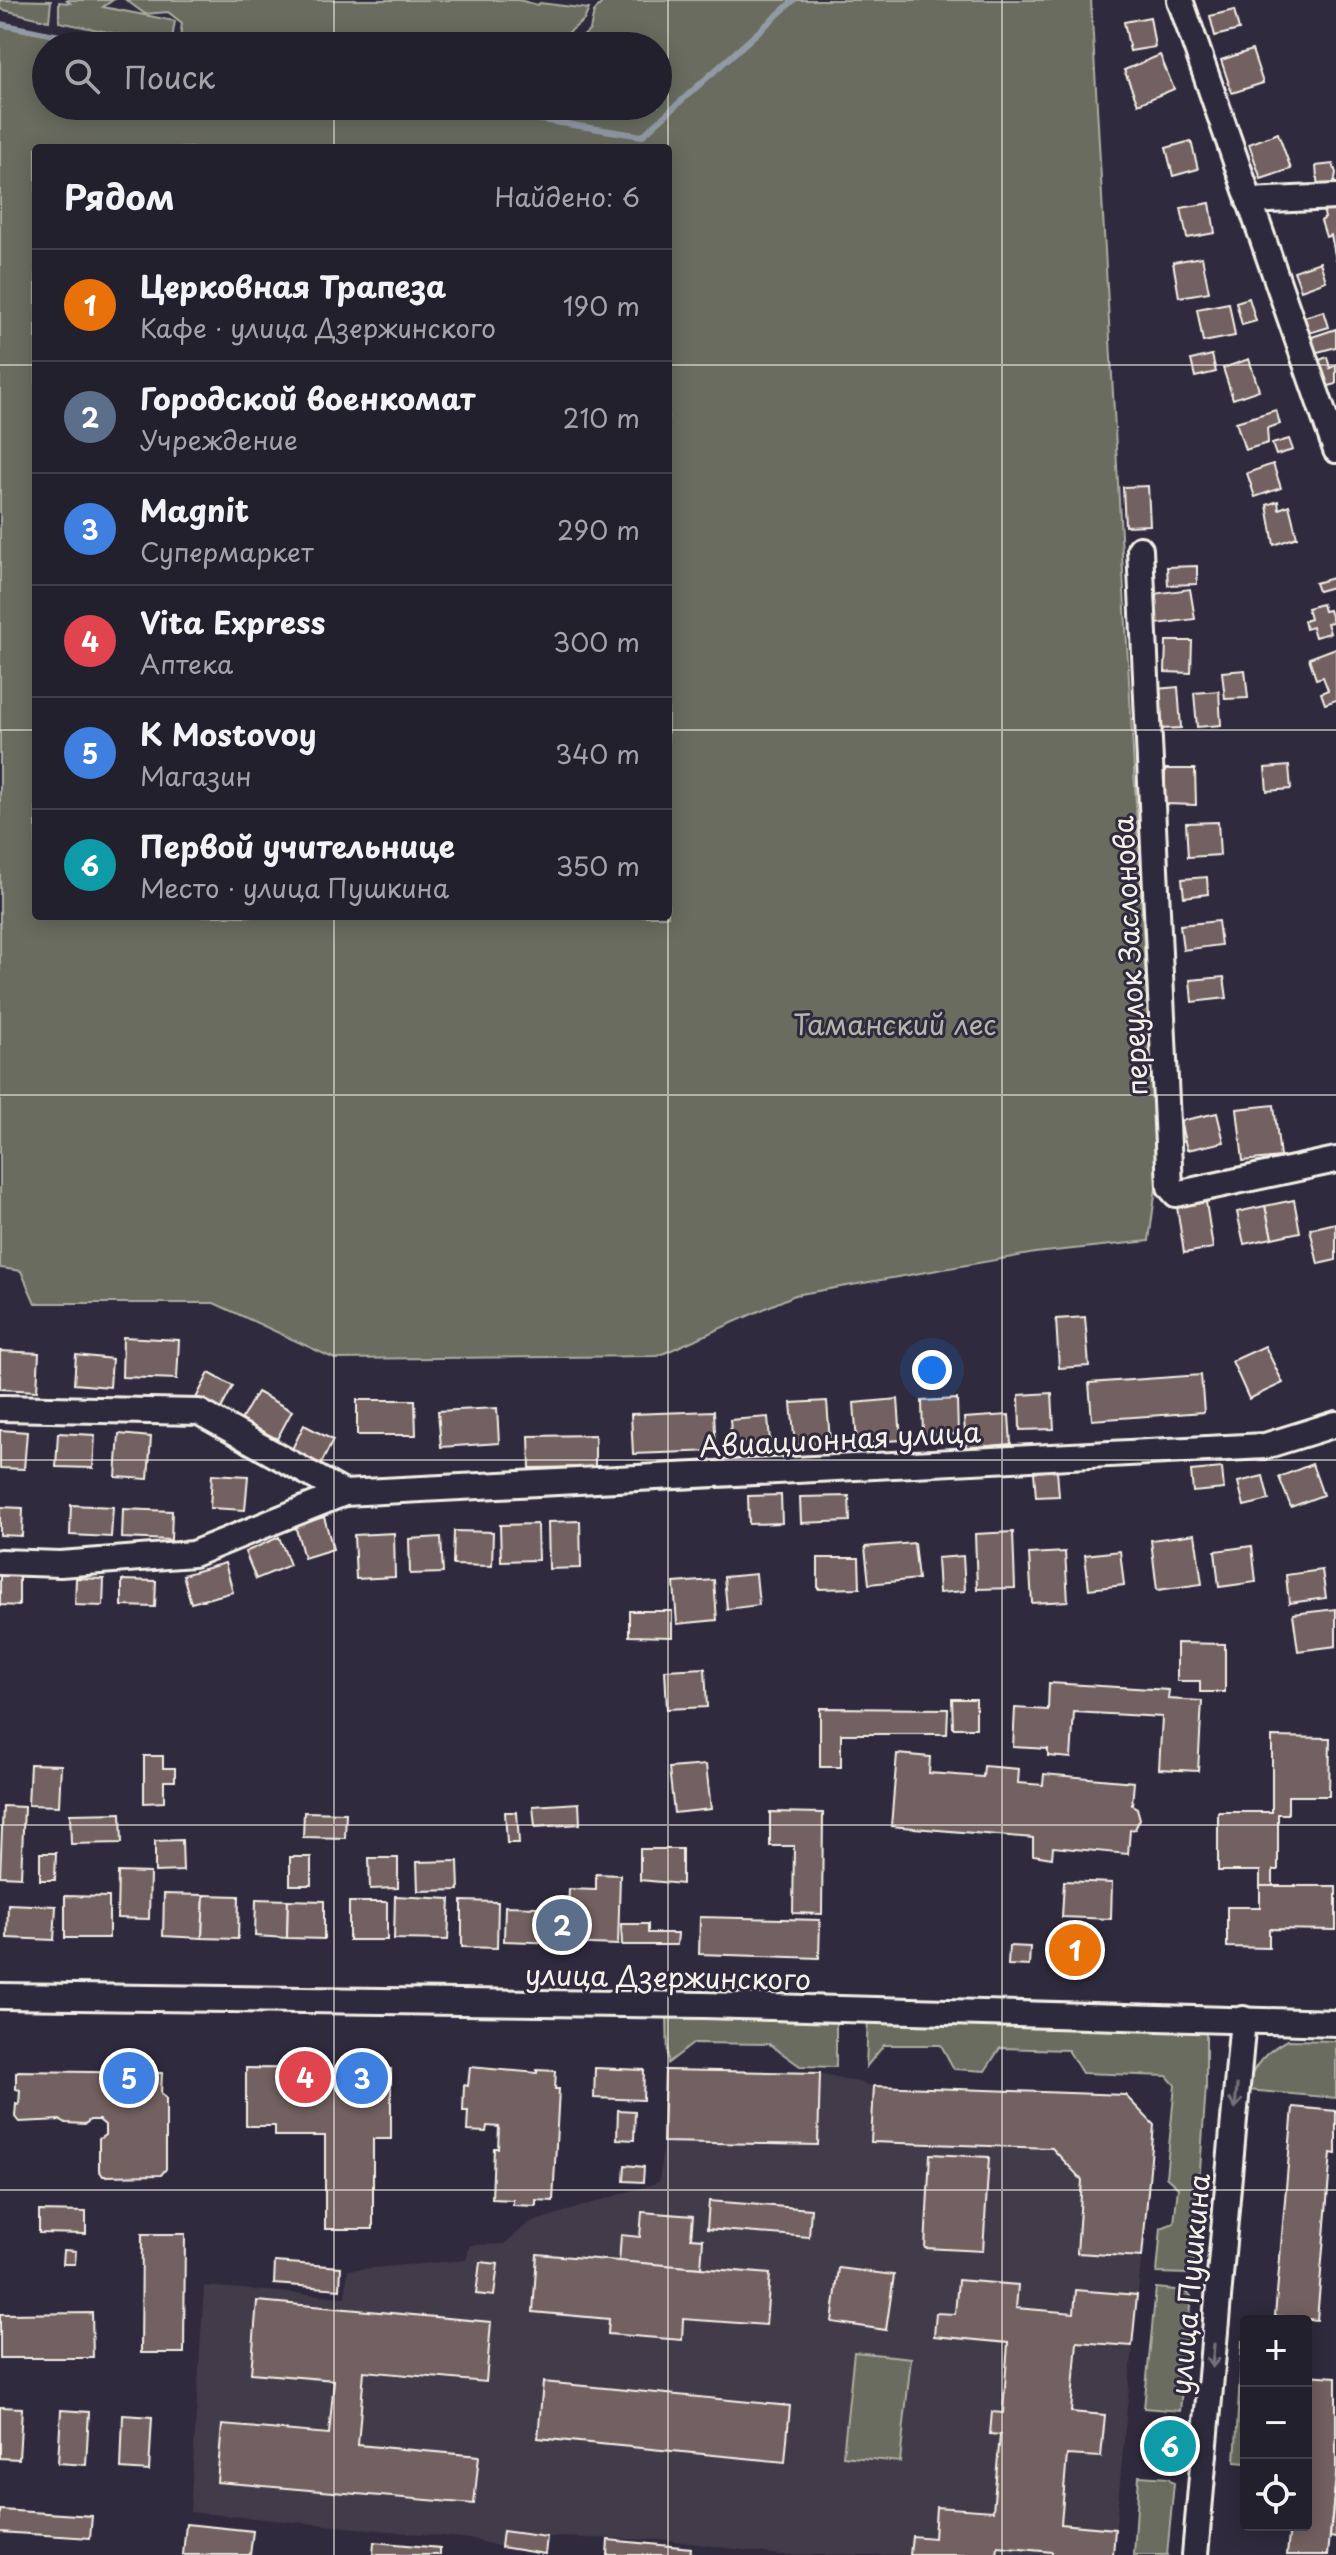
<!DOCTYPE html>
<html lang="ru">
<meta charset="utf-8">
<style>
body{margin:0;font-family:"Playpen Sans",sans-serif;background:#2b2836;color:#f1f3f6}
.controls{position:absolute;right:24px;bottom:24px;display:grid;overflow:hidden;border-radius:8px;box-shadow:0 4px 20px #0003}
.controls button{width:72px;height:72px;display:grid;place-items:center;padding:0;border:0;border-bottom:2px solid #403e4a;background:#23202e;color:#f1f3f6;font:40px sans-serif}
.you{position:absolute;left:932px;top:1370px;width:28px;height:28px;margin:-20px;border:6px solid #fff;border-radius:50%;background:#1a73e8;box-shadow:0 0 0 12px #1a73e833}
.badge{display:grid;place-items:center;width:52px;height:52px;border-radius:50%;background:#ff9aa2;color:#fff;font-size:26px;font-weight:700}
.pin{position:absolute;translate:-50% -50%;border:4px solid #fff;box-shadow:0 2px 8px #0006}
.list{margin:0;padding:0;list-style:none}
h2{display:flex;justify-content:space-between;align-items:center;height:104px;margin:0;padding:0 32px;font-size:34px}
h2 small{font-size:26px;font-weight:400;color:#a3a3aa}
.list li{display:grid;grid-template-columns:52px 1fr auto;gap:24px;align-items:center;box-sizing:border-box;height:112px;padding:0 32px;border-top:2px solid #403e4a}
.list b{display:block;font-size:30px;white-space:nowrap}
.list p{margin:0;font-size:26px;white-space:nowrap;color:#a3a3aa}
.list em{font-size:26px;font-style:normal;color:#a3a3aa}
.icon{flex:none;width:44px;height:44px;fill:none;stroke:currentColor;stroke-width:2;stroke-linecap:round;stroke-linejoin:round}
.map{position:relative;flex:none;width:1336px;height:2555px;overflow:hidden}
.search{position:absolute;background:#23202e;box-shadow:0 4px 20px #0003;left:32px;top:32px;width:640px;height:88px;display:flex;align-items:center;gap:20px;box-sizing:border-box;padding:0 28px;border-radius:44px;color:#a3a3aa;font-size:30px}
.panel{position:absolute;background:#23202e;box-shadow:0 4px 20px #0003;left:32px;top:144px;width:640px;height:776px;border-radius:8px}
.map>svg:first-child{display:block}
</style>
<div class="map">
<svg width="1336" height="2555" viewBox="0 0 1336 2555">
<rect width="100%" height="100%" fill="#2f2a3d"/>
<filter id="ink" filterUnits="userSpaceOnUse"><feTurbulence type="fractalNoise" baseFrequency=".0125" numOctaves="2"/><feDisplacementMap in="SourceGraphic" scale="16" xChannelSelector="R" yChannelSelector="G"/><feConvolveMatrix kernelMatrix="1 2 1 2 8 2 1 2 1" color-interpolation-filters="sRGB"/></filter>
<g filter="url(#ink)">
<polygon fill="#433a48" points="665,2070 820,2073 874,2086 1125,2095 1154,2125 1113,2555 780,2555 666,2540 547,2537 504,2531 501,2547 472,2539 190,2512 204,2286 345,2297 348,2270 466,2260 470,2245 504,2244 529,2223 659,2182 663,2142"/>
<g fill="#696c5e" stroke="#aeaea3" stroke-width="2" fill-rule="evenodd">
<polygon points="0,0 51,1 49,21 0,9"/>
<polygon points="67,0 113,0 103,7 175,21 171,45 59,22 59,2 70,3"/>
<polygon points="126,0 519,0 537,5 540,3 589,9 584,20 552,46 423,46 390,39 374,46 357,46 330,40 328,46 315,46 309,42 285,44 290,46 179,46 182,23 168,12 145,14"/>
<path d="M604,0H1091L1157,1180L1149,1241L1035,1253L795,1295L658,1356L335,1359L214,1303H35L21,1271L0,1268V26L102,46H46V106H431L490,113L504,106H658V46H572L590,30L594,12ZM36,148H668V916H36Z"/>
<polygon points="667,2012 836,2014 836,2067 800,2066 769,2044 694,2043 668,2063"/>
<polygon points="868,2016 1206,2026 1206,2087 1193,2267 1189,2274 1157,2273 1161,2228 1174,2223 1178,2188 1166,2177 1175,2085 1167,2076 1082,2073 1068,2050 1000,2048 985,2071 954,2069 941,2045 884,2045 866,2067"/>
<path d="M1287,2040L1336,2041V2098L1248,2090C1250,2066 1267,2051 1287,2040Z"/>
<polygon points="1156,2288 1185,2291 1191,2296 1180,2411 1144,2408"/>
<polygon points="1242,2341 1246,2341 1246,2463 1235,2462"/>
<polygon points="854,2352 911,2358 900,2462 843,2456"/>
<path d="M1181,2423L1177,2467C1156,2462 1149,2441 1166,2425Z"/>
<polygon points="1139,2476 1168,2478 1174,2483 1167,2555 1134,2555"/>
</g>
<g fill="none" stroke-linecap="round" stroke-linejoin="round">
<g stroke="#929aa6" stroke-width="6">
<polyline points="0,24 110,46"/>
<polyline points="453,106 642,136 794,0"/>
</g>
</g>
<g fill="#736160" stroke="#f4f1e8" stroke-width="2">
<polygon points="1234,10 1239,30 1215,36 1210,16"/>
<polygon points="1150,17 1155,47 1130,51 1124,22"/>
<polygon points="1252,50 1263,83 1232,93 1221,60"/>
<polygon points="1160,55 1174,89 1138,104 1124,70"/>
<polygon points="1278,133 1291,169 1261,179 1249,144"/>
<polygon points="1191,141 1198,169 1173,176 1166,148"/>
<polygon points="1333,164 1336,173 1333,189 1318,189 1316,166"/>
<polygon points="1210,203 1215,233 1187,238 1181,208"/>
<polygon points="1336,208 1336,260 1331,235 1326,237 1321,221 1325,218 1323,209"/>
<polygon points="1202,257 1209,292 1179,297 1173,262"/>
<polygon points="1320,262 1326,281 1301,290 1294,271"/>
<polygon points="1249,298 1256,321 1242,325 1236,302"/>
<polygon points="1229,303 1235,336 1203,342 1197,309"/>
<polygon points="1324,311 1329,327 1309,333 1304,317"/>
<polygon points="1336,329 1336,347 1314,353 1309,338"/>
<polygon points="1212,355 1216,372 1195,377 1191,360"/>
<polygon points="1327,357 1330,368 1336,365 1336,384 1326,387 1317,361"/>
<polygon points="1249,359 1259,390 1233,399 1223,368"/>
<polygon points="1276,410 1280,424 1267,428 1268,443 1245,450 1236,422"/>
<polygon points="1289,439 1293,450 1276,455 1272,444"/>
<polygon points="1273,464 1281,488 1255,497 1247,473"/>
<polygon points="1148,486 1150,525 1125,526 1123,487"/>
<polygon points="1278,501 1279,509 1289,505 1297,537 1274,545 1267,505"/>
<polygon points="1197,566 1197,584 1168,585 1167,567"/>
<polygon points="1336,577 1336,586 1318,591 1315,583"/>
<polygon points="1190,589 1195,619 1157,624 1153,594"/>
<polygon points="1322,604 1324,611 1329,610 1333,622 1327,623 1330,633 1315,637 1312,627 1306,629 1304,621 1310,619 1307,608"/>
<polygon points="1166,641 1192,641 1191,673 1165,672"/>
<polygon points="1336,648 1336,700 1325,704 1321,693 1328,690 1323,677 1316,679 1309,658"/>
<polygon points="1245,670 1248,698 1225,699 1222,672"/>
<polygon points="1178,687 1181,728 1159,729 1156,689"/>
<polygon points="1219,691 1221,725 1197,727 1194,693"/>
<polygon points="1289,766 1291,789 1267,791 1265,768"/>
<polygon points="1165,769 1195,769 1196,805 1165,804"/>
<polygon points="1218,822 1220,855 1188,857 1186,823"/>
<polygon points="1207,877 1208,894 1184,897 1182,879"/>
<polygon points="1218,921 1221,945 1183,950 1180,925"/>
<polygon points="1224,977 1227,998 1192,1002 1190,980"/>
<polygon points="1274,1105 1280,1157 1243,1161 1237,1109"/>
<polygon points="1217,1113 1224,1142 1187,1150 1180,1121"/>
<polygon points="1294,1200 1300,1232 1272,1238 1265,1206"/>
<polygon points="1206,1202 1213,1248 1184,1253 1177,1207"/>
<polygon points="1265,1206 1272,1238 1244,1244 1237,1212"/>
<polygon points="1336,1223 1336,1260 1318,1264 1310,1229"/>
<polygon points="1085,1317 1089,1366 1059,1368 1056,1319"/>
<polygon points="123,1337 179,1340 177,1379 122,1377"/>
<polygon points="1265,1346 1283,1383 1249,1399 1232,1361"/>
<polygon points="0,1351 39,1353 37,1391 0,1389"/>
<polygon points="76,1355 112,1359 110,1387 74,1384"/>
<polygon points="209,1373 233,1386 220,1411 196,1398"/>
<polygon points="1201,1375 1204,1412 1092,1420 1089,1383"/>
<polygon points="257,1392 292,1411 277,1439 241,1420"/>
<polygon points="1052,1393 1054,1429 1020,1430 1019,1395"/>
<polygon points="898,1399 901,1440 857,1443 854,1403"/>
<polygon points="957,1399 958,1434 923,1436 922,1401"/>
<polygon points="357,1400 415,1400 416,1435 357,1435"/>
<polygon points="827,1401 830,1442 795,1445 791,1403"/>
<polygon points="497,1408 499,1443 441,1447 438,1411"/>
<polygon points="714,1411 716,1451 633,1454 631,1414"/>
<polygon points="1009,1415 1011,1444 966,1448 964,1418"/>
<polygon points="768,1417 770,1441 732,1444 730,1420"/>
<polygon points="304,1425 333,1440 320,1466 291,1451"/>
<polygon points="0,1430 27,1432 24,1469 0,1468"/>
<polygon points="58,1433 95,1435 93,1468 56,1467"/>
<polygon points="119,1434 151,1437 148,1479 116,1477"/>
<polygon points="595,1435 595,1467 530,1468 529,1436"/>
<polygon points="1312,1464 1323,1495 1291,1507 1279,1477"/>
<polygon points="1222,1468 1224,1489 1193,1492 1191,1471"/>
<polygon points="1057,1470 1059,1496 1036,1497 1034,1472"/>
<polygon points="212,1474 248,1476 245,1510 210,1508"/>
<polygon points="1263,1476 1269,1500 1244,1506 1238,1482"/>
<polygon points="781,1495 782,1523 749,1524 748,1496"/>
<polygon points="849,1496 850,1521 801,1523 800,1497"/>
<polygon points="71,1505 113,1507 111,1537 70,1535"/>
<polygon points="0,1507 23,1508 22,1536 0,1535"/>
<polygon points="123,1509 172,1511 171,1540 122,1538"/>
<polygon points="324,1517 333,1549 304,1558 295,1525"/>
<polygon points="580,1521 581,1568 549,1569 548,1522"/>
<polygon points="537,1524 538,1560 501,1561 500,1525"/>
<polygon points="454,1531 493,1532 492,1566 453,1565"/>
<polygon points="1013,1532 1015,1588 977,1589 975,1534"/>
<polygon points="394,1533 395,1577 356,1579 354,1535"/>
<polygon points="1195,1534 1202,1584 1157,1590 1151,1540"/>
<polygon points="279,1537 290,1565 256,1579 245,1552"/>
<polygon points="441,1537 443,1573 410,1574 409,1539"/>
<polygon points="914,1543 918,1579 869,1584 865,1547"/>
<polygon points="1252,1546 1256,1582 1219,1587 1215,1551"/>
<polygon points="1120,1551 1124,1585 1089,1589 1085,1555"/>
<polygon points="1065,1552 1068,1601 1032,1603 1029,1554"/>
<polygon points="963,1556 965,1591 939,1593 937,1558"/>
<polygon points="818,1558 859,1558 860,1588 818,1589"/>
<polygon points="225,1563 233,1592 191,1603 183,1575"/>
<polygon points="1322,1570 1326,1598 1289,1603 1286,1575"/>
<polygon points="756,1574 759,1605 727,1609 724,1577"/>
<polygon points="0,1576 19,1576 19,1606 0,1605"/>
<polygon points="76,1578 104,1579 103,1606 75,1605"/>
<polygon points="122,1580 156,1581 155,1607 122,1606"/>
<polygon points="714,1580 717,1620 677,1624 674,1583"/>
<polygon points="1336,1609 1336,1646 1298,1651 1293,1614"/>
<polygon points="629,1611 672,1611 672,1637 629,1636"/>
<polygon points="1177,1643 1225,1644 1225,1692 1200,1692 1200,1681 1177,1681"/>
<polygon points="705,1668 707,1707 667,1709 665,1670"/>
<polygon points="1049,1683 1169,1690 1168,1699 1202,1701 1198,1771 1159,1769 1162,1717 1074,1712 1071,1758 1048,1756 1048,1749 1013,1747 1015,1708 1048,1710"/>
<polygon points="952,1699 976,1699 976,1728 953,1728"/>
<polygon points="820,1708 948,1709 947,1734 841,1734 841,1767 820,1767"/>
<polygon points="1272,1737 1330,1738 1329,1796 1288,1796 1288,1814 1278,1814 1278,1870 1273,1870 1273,1886 1260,1886 1260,1871 1218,1871 1218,1812 1272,1812"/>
<polygon points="897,1754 930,1757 929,1773 983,1777 984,1766 1019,1769 1018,1783 1043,1785 1044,1774 1134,1782 1132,1805 1137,1808 1140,1819 1135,1829 1130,1830 1128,1854 1053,1847 1052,1858 1033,1855 1033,1838 891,1826"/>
<polygon points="144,1756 163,1756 163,1768 175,1768 175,1781 164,1781 164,1802 144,1803"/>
<polygon points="30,1764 61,1765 59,1806 28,1805"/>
<polygon points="706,1765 711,1809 674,1813 669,1768"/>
<polygon points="579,1803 580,1824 535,1827 533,1806"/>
<polygon points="3,1806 24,1807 21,1877 0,1876"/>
<polygon points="304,1812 346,1813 345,1838 303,1837"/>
<polygon points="505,1812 517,1812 519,1843 507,1843"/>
<polygon points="770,1812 823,1813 822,1914 793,1913 794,1846 770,1846"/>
<polygon points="121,1813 122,1843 71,1844 70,1814"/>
<polygon points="182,1840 183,1871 155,1872 155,1841"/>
<polygon points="640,1849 682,1849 682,1884 640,1880"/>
<polygon points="40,1853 56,1853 55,1880 40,1880"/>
<rect x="290" y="1857" width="21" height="28"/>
<polygon points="369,1858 398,1858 398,1888 370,1889"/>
<polygon points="458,1861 459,1890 418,1891 417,1862"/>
<polygon points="118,1872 150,1873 149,1919 117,1918"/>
<polygon points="596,1874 620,1875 618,1945 504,1941 505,1906 568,1908 569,1889 596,1890"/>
<polygon points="1064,1881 1112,1883 1111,1919 1062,1917"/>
<polygon points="1260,1886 1336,1886 1336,1930 1269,1929 1269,1948 1227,1947 1227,1907 1260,1907"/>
<polygon points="164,1894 204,1895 202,1938 163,1936"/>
<polygon points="204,1895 239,1896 238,1939 202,1938"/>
<polygon points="65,1896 109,1897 109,1938 65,1938"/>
<polygon points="395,1896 450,1899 448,1940 394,1939"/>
<polygon points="256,1899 288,1900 287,1938 255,1936"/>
<polygon points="288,1900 324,1901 324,1939 287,1938"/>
<polygon points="462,1901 498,1902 497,1948 462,1947"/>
<rect x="349" y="1902" width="38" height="38"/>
<polygon points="8,1904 56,1906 54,1940 7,1938"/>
<polygon points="700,1917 820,1920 819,1958 699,1954"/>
<polygon points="621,1924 648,1924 648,1933 678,1933 677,1945 622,1945"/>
<polygon points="1009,1946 1030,1947 1029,1966 1008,1965"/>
<polygon points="470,2067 537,2073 537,2070 556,2071 555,2089 559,2089 553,2201 536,2200 536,2206 513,2205 513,2200 492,2199 494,2148 498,2148 499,2127 487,2126 486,2132 467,2131 468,2111 463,2111 464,2085 468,2086"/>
<polygon points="246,2068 391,2069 391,2139 373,2139 373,2229 325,2229 325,2136 275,2136 275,2126 246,2126"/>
<polygon points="595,2068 644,2070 643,2100 594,2098"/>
<polygon points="665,2070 820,2073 818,2145 663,2142"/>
<polygon points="18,2071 162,2073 161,2094 166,2098 166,2169 161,2175 103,2176 99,2170 99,2139 105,2135 105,2125 99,2120 90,2120 85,2124 66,2123 61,2120 19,2122 15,2117 16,2104 19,2105 20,2090 16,2089 16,2073"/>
<polygon points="874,2086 1125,2095 1154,2125 1142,2257 1077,2253 1082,2180 1052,2148 871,2142"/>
<polygon points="1293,2107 1336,2111 1336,2154 1331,2153 1317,2320 1275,2316"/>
<polygon points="618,2110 635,2111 634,2140 617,2139"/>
<polygon points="930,2154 989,2157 983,2251 925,2248"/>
<polygon points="625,2165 644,2167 643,2182 624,2181"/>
<polygon points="709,2201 811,2209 809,2237 707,2229"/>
<polygon points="39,2211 86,2212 86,2234 39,2233"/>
<polygon points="642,2212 693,2216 691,2238 703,2239 701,2268 619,2263 621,2235 640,2237"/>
<polygon points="142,2234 185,2234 184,2353 141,2353"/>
<polygon points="64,2250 76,2251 75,2264 63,2264"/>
<polygon points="537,2254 770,2274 766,2325 683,2319 682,2340 608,2334 609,2319 533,2312"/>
<polygon points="275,2262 341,2267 340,2289 274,2284"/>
<polygon points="480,2262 498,2264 494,2296 476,2294"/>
<polygon points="839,2268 894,2275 886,2330 832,2322"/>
<polygon points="958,2280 1018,2285 1016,2308 1074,2313 1076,2290 1137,2295 1132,2346 1077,2342 1071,2412 1105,2415 1101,2457 1067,2455 1061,2524 1115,2529 1113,2555 1052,2555 1052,2552 998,2547 997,2555 910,2555 912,2536 934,2538 936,2507 993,2511 1000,2435 990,2434 992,2412 1003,2413 1008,2343 934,2336 936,2313 955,2314"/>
<polygon points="257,2301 491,2322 486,2382 364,2371 358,2445 479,2456 474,2504 217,2482 222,2425 329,2434 334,2380 251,2373"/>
<polygon points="92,2313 93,2358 0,2358 0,2314"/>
<polygon points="1306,2375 1336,2377 1336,2475 1328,2555 1287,2555 1290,2525 1306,2525"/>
<polygon points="543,2382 790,2406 785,2462 538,2438"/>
<polygon points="0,2407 22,2408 19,2459 0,2458"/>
<polygon points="61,2410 89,2412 86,2465 58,2463"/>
<polygon points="123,2415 152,2417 149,2471 121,2469"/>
<polygon points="1335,2489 1336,2489 1336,2538 1330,2537"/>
<polygon points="0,2510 92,2516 90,2538 0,2532"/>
<polygon points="186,2524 253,2531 250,2555 183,2555"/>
<polygon points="503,2531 547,2537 545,2554 501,2547"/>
<polygon points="608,2540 691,2548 690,2555 607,2555"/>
<polygon points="374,2542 440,2548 440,2555 373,2555"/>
</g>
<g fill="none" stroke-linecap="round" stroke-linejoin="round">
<defs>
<g id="minor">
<polyline points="1180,0 1336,450"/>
<polyline points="1249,201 1336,197"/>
<polyline points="1140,549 1170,1187 1176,1194 1336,1160"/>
<polyline points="0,1408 199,1412 344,1493"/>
<polyline points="0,1562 60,1564 193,1554 344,1493 1265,1446 1336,1424"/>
<polyline points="0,1996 704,2005 1336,2023"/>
<polyline points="1195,2555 1243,2019"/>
</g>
</defs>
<use href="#minor" stroke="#f4f1e8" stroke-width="30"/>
<use href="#minor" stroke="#2f2a3d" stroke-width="24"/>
</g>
<defs><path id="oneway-shaft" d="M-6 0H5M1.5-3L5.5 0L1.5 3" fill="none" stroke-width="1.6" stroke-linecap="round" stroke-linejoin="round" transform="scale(2)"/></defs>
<g stroke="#747079">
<use href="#oneway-shaft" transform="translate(1236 2097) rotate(95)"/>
<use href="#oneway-shaft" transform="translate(1213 2356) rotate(95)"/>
</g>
</g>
<path fill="none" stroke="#f4f1e8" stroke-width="2" stroke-opacity="0.55" d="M334,0V46M668,0V148M1002,0V2555M334,106V148M668,148V916M0,365H36M668,365H1336M0,730H36M668,730H1336M334,916V2555M668,916V2555M0,1095H1336M0,1460H1336M0,1825H1336M0,2190H1336"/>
<g text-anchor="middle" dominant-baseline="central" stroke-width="6" stroke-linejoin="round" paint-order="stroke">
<g font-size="28" fill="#f4f1e8" stroke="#2f2a3d">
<text transform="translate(1129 956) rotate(-93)">переулок Заслонова</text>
<text transform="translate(840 1438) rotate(-3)">Авиационная улица</text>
<text transform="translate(668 1976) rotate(1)">улица Дзержинского</text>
<text transform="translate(1189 2284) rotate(-85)">улица Пушкина</text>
</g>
<g font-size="28" fill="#b5b5aa" stroke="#2f2a3d">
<text x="895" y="1023">Таманский лес</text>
</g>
</g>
</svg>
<div class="controls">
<button>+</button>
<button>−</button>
<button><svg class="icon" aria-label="locate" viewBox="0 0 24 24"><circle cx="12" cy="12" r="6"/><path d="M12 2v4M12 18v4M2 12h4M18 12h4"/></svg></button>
</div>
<div class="you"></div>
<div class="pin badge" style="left:1075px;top:1950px;background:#e8710a">1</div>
<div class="pin badge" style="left:562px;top:1925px;background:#5c6f8a">2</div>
<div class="pin badge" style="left:362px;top:2078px;background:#3f7fe0">3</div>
<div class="pin badge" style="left:305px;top:2077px;background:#e0444e">4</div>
<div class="pin badge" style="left:129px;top:2078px;background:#3f7fe0">5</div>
<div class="pin badge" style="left:1170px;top:2446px;background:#0f9aa8">6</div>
<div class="search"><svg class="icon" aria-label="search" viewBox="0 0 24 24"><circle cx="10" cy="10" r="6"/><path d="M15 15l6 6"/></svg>Поиск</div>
<section class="panel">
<h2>Рядом<small>Найдено: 6</small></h2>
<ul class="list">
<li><span class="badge" style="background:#e8710a">1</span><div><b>Церковная Трапеза</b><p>Кафе · улица Дзержинского</p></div><em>190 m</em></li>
<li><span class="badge" style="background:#5c6f8a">2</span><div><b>Городской военкомат</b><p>Учреждение</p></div><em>210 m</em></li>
<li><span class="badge" style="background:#3f7fe0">3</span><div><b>Magnit</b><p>Супермаркет</p></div><em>290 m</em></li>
<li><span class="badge" style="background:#e0444e">4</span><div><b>Vita Express</b><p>Аптека</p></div><em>300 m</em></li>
<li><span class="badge" style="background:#3f7fe0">5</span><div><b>К Mostovoy</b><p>Магазин</p></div><em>340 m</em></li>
<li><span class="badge" style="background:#0f9aa8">6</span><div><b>Первой учительнице</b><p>Место · улица Пушкина</p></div><em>350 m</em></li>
</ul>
</section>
</div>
